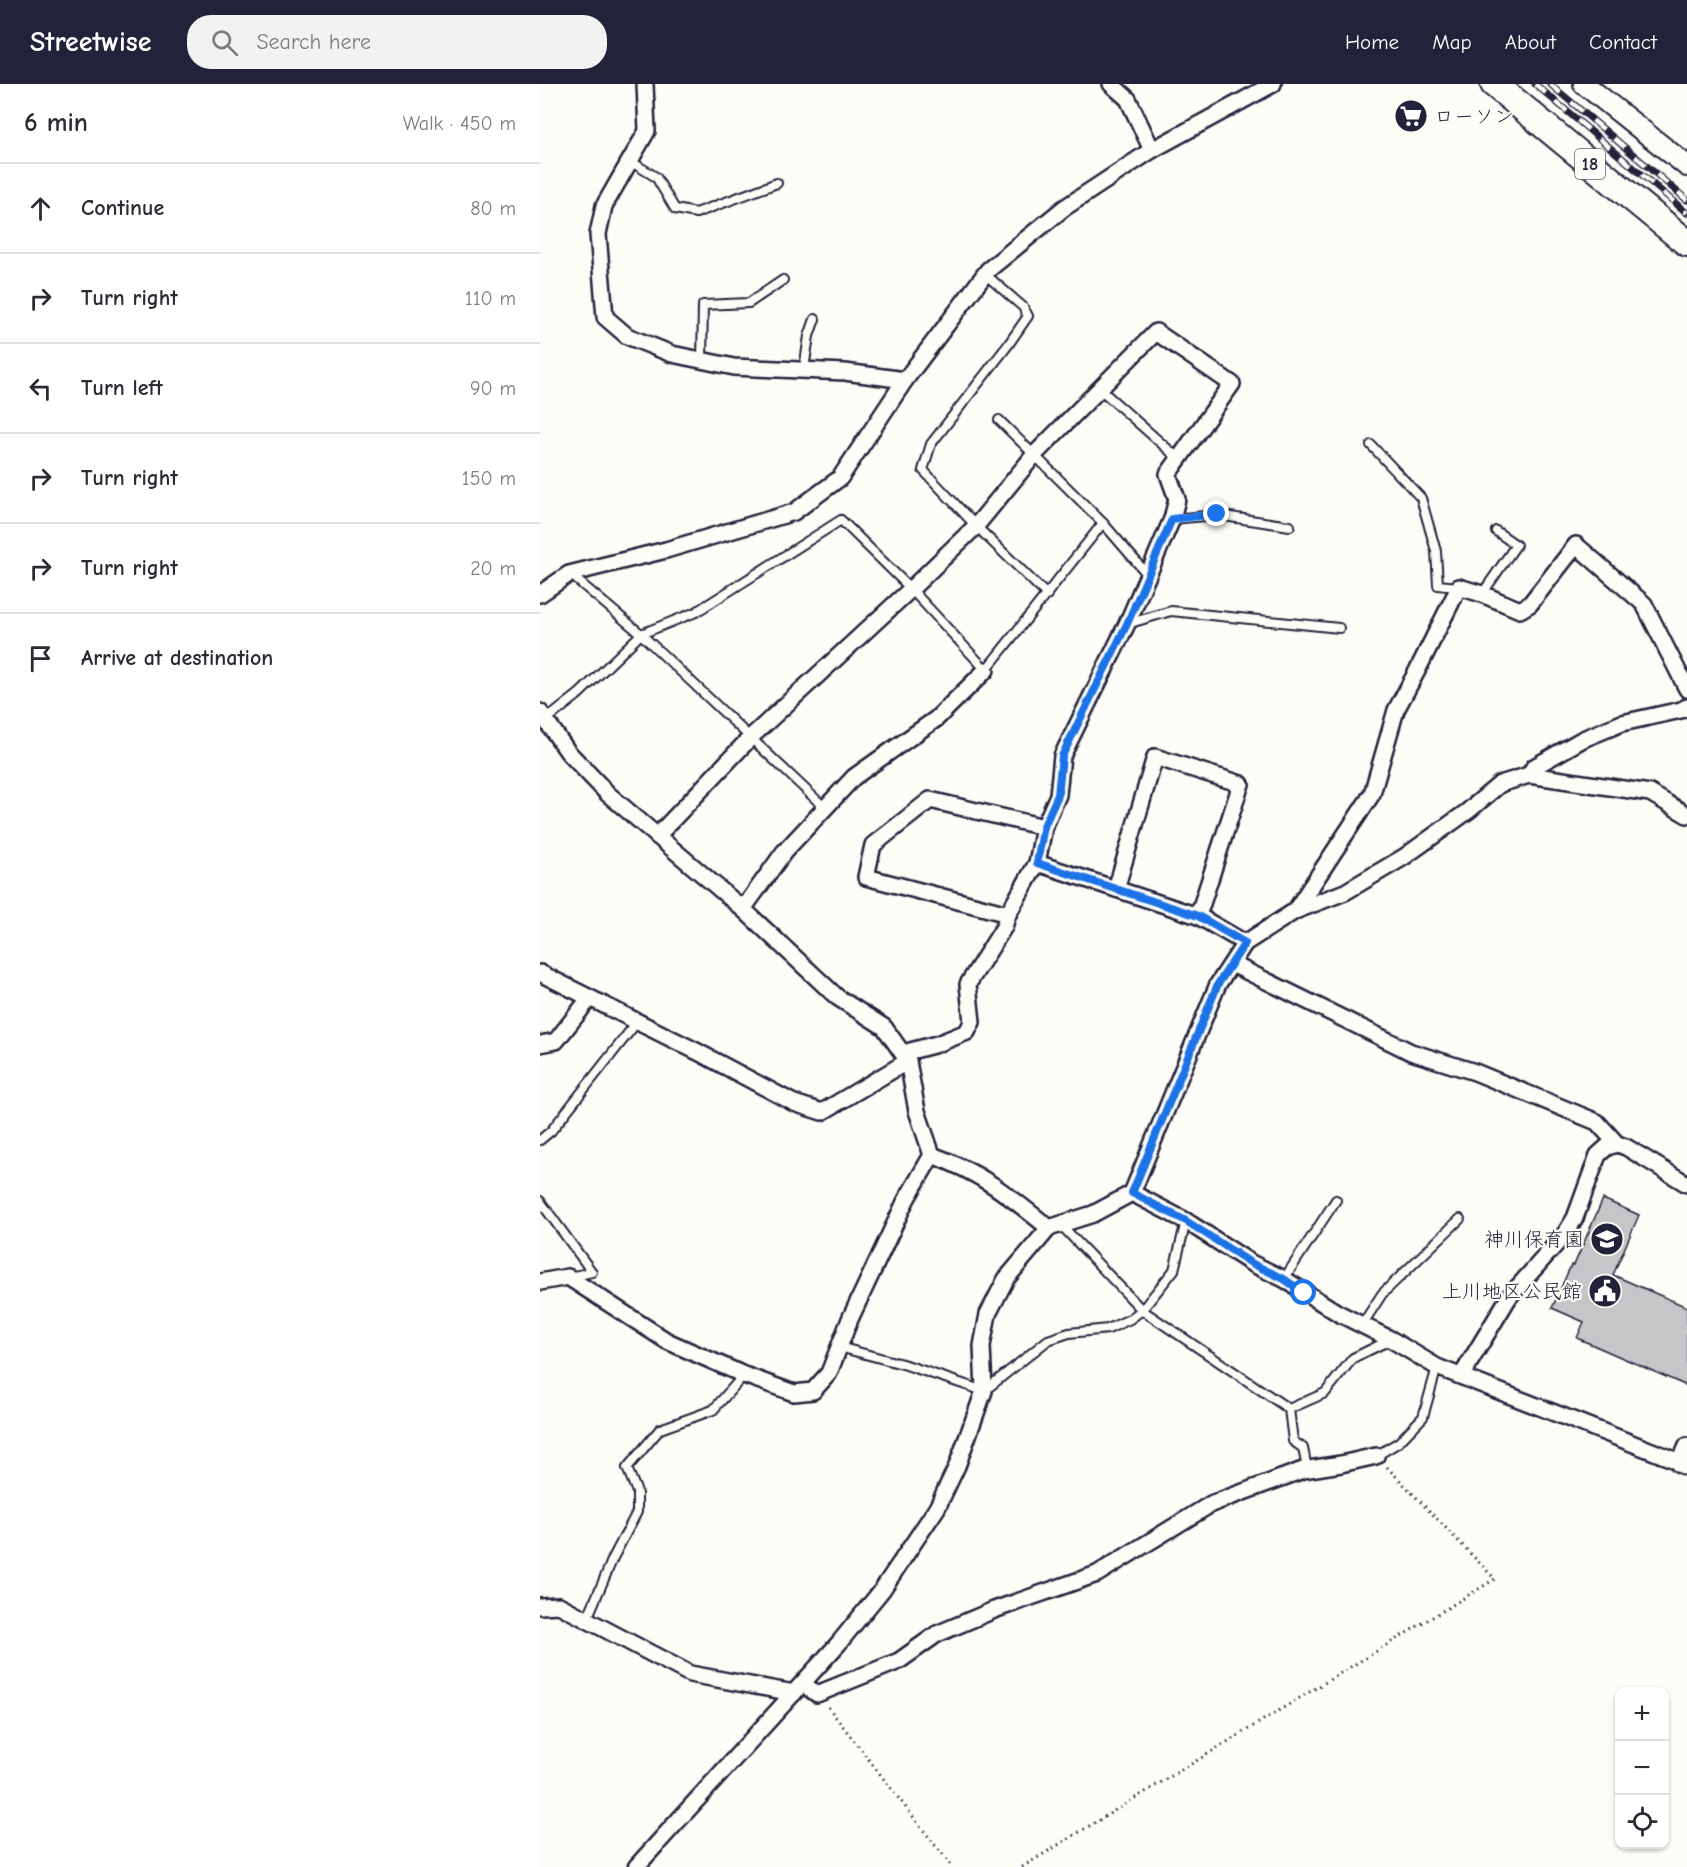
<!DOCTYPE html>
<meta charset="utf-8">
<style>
body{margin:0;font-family:"Comic Neue","Klee One",sans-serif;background:#f2f2f3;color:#2b2b33}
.controls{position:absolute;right:18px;bottom:18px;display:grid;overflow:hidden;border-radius:12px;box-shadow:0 2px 4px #0004}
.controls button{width:54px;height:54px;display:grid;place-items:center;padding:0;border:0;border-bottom:2px solid #e1e1e2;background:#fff;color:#2b2b33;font:30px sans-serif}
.stop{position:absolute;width:18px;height:18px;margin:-14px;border:4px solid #1a73e8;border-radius:50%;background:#fff}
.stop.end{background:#1a73e8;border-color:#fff;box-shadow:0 2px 6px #0008}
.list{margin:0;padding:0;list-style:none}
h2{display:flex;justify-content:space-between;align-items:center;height:78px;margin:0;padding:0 24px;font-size:26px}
h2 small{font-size:20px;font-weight:400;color:#7c7c81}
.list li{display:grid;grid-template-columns:39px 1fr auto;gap:18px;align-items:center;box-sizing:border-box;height:90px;padding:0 24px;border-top:2px solid #e1e1e2}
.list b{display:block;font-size:22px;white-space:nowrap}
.list em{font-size:20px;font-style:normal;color:#7c7c81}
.icon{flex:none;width:33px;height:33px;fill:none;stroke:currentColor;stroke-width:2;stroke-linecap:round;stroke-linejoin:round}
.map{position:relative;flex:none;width:1147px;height:1783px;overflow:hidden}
header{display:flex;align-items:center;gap:36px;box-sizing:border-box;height:84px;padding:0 30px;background:#22223b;color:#fff}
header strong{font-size:28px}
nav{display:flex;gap:33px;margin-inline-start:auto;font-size:21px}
.search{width:420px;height:54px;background:#f2f2f3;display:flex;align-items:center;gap:15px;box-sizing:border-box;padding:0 21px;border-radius:24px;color:#7c7c81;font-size:22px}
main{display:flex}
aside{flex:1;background:#fff}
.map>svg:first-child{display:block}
</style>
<header>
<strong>Streetwise</strong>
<div class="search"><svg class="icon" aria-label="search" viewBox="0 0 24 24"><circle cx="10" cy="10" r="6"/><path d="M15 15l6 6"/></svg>Search here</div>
<nav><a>Home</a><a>Map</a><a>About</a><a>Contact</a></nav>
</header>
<main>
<aside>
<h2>6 min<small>Walk · 450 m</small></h2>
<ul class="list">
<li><svg class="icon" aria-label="ahead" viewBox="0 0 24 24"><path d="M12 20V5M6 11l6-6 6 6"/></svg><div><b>Continue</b></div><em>80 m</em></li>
<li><svg class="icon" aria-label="right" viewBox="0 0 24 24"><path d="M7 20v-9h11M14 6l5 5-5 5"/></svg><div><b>Turn right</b></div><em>110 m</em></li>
<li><svg class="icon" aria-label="left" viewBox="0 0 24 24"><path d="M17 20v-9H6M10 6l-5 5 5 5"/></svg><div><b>Turn left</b></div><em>90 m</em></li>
<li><svg class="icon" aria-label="right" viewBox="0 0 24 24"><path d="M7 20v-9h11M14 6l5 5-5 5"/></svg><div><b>Turn right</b></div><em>150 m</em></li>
<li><svg class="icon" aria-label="right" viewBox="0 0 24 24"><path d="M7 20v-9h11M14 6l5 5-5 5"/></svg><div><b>Turn right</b></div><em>20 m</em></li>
<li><svg class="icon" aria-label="arrive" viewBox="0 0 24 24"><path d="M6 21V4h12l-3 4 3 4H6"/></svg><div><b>Arrive at destination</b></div></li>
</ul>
</aside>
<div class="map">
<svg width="1147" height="1783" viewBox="0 0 1147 1783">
<rect width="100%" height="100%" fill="#fdfcf7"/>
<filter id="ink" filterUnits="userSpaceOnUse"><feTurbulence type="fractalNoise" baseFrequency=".0167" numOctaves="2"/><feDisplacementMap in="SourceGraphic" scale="12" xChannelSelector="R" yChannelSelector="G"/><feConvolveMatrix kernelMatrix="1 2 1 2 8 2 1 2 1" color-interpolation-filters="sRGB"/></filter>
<g filter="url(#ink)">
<polygon fill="#c6c6c8" stroke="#22223b" stroke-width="1.5" points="1063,1115 1099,1131 1073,1191 1147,1223 1147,1302 1037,1254 1044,1238 1012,1224 1031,1181 1034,1181"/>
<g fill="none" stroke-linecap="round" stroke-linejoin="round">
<defs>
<g id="service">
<polyline points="90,77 116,93 135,125 156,129 237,99"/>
<polyline points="445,190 483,223 488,232 468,261 391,360 383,386 436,442 507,511"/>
<polyline points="162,276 163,221 209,219 243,196"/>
<polyline points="264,285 269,252 275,235"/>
<polyline points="560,305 639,375"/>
<polyline points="459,336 563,439 607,490"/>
<polyline points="831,361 881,414 896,467 898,501 919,503"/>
<polyline points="632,435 677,431 750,442"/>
<polyline points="31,491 101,550 284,723"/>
<polyline points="942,510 976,461 956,447"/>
<polyline points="587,540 631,527 799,544"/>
<polyline points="6,636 39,610 101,550 156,528 301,436 371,505 446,586 563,439"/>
<polyline points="0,1056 11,1047 97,938"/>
<polyline points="0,1117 52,1188 29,1193"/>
<polyline points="521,1141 602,1226 749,1325 785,1309 813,1274 850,1256"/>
<polyline points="744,1195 796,1116"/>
<polyline points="822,1241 842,1210 920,1135"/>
<polyline points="299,1263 366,1281 444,1307 508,1256 529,1249 568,1245 590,1235 602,1226 634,1186 646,1137"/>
<polyline points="749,1325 753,1357 763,1364 767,1385"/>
<polyline points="836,1372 859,1358 883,1333 897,1283"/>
<polyline points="47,1535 73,1474 97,1428 97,1408 87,1384 120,1345 173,1326 204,1291"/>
</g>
<g id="minor">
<polyline points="105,0 107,47 64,122 58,150 65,233 87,252 132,270 194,283 305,288 365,296"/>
<polyline points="571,0 588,15 612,66"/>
<polyline points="0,510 29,490 126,466 254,428 300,394 365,296 448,186 524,124 612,66 733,0"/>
<polyline points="0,628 28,668 68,710 203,825 297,913 344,943 368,977 377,1027 392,1071 366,1116 310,1235 289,1289 273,1307 254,1309 204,1291 127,1257 28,1193 0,1198"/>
<polyline points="989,691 994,683 1043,655 1082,639 1141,626 1147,623"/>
<polyline points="117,752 211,653 371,505 436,442 495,370 616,248 692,300 628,390 637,415 632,435 587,540 522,672 518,711 504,743 497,779 468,830 326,793 333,761 390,716 504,743"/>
<polyline points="497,779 658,832 705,859"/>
<polyline points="576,805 615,673 701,700 658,832"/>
<polyline points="203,825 244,768 314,693 396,635 446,586"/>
<polyline points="755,827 832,710 856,626 877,587 919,503 942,510 980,526 990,520 1036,461 1104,520 1147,605"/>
<polyline points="692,880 871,968 935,988 1057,1038 1077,1060 1067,1063 1058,1071 1035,1134 1025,1150 969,1213 922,1291"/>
<polyline points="0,889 158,968 254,1019 282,1028 368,977"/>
<polyline points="0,960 16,957 49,915"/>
<polyline points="363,969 397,960 427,948 432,938 428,900 464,843 468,830"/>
<polyline points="1077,1060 1086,1063 1147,1100"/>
<path d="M392,1071C442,1089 468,1111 509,1144"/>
<polyline points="592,1109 646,1137 711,1179 744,1195 798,1229 852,1256 897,1283 1140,1378 1147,1362"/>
<polyline points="0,1522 19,1521 150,1590 254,1609"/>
<polyline points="263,1600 277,1610 359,1577 397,1550 454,1526 557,1490 671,1420 763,1386 801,1380 836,1372"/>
<polyline points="96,1783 298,1560 342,1506 397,1424 417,1382 444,1307 442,1262 448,1230 466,1195 509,1144 553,1130 592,1109 678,900 705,859 755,827 805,808 864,773 928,727 960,700 989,691 1110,709 1147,731"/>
</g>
<g id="tertiary">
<polyline points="1044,0 1147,82"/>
<polyline points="1140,1378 1147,1381"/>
</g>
<polyline id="trunk" points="954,0 1147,159"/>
</defs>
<use href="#service" stroke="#22223b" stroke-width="12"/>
<use href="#minor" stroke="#22223b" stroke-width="20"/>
<use href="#tertiary" stroke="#22223b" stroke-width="24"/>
<use href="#trunk" stroke="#22223b" stroke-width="30"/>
<g stroke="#22223b" stroke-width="3" stroke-dasharray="1.5 4.5" stroke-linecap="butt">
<polyline points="288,1623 412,1783"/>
<polyline points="482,1783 955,1495 845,1381"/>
</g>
<use href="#service" stroke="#fdfcf7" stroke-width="8"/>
<use href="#minor" stroke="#fdfcf7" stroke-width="15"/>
<use href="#tertiary" stroke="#fdfcf7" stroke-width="20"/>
<use href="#trunk" stroke="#fdfcf7" stroke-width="26"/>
<defs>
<g id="rail">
<polyline points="995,0 1147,129"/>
<polyline points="1010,0 1147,116"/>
</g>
</defs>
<use href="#rail" stroke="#22223b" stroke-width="7"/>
<use href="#rail" stroke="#fdfcf7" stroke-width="4.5" stroke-dasharray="14" stroke-linecap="butt"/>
</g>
</g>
<g fill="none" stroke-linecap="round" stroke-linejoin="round" filter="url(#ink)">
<polyline stroke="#1a73e8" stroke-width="8" points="677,430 632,435 587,540 522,672 518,711 504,742 497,779 658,832 705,859 678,900 592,1109 646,1137 711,1179 744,1195 764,1209"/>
</g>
<defs>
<symbol id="supermarket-disc" viewBox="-11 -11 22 22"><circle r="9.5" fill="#22223b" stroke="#fdfcf7"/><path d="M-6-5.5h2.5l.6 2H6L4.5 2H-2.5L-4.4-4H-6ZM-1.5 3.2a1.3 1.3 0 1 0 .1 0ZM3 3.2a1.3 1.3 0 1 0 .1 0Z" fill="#fff"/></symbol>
<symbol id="school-disc" viewBox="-11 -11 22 22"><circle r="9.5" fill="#22223b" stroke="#fdfcf7"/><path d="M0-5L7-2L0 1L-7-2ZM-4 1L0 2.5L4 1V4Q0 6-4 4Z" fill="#fff"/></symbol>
<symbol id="civic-disc" viewBox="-11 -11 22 22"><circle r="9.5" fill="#22223b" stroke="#fdfcf7"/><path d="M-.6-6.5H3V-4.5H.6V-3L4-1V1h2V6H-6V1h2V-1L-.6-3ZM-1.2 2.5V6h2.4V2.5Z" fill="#fff"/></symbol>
</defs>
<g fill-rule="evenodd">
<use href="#supermarket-disc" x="852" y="13" width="38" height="38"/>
<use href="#school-disc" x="1048" y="1136" width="38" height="38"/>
<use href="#civic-disc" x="1046" y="1188" width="38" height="38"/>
</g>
<g text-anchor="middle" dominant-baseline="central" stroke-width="4.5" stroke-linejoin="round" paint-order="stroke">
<rect fill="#fdfcf7" stroke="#646373" stroke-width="1.5" x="1035" y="65" width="30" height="30" rx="4.5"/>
<g font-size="18" font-weight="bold" fill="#22223b">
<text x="1050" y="80">18</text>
</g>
<g font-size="20" fill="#22223b" stroke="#fdfcf7" text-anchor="end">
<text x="894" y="32" text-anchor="start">ローソン</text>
<text x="1044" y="1155">神川保育園</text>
<text x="1042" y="1207">上川地区公民館</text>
</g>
</g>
</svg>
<div class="controls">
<button>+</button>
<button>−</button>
<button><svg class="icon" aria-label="locate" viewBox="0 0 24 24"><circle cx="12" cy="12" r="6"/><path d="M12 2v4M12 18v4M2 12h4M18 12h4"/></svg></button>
</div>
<div class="stop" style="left:764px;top:1209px"></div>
<div class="stop end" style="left:677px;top:430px"></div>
</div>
</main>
